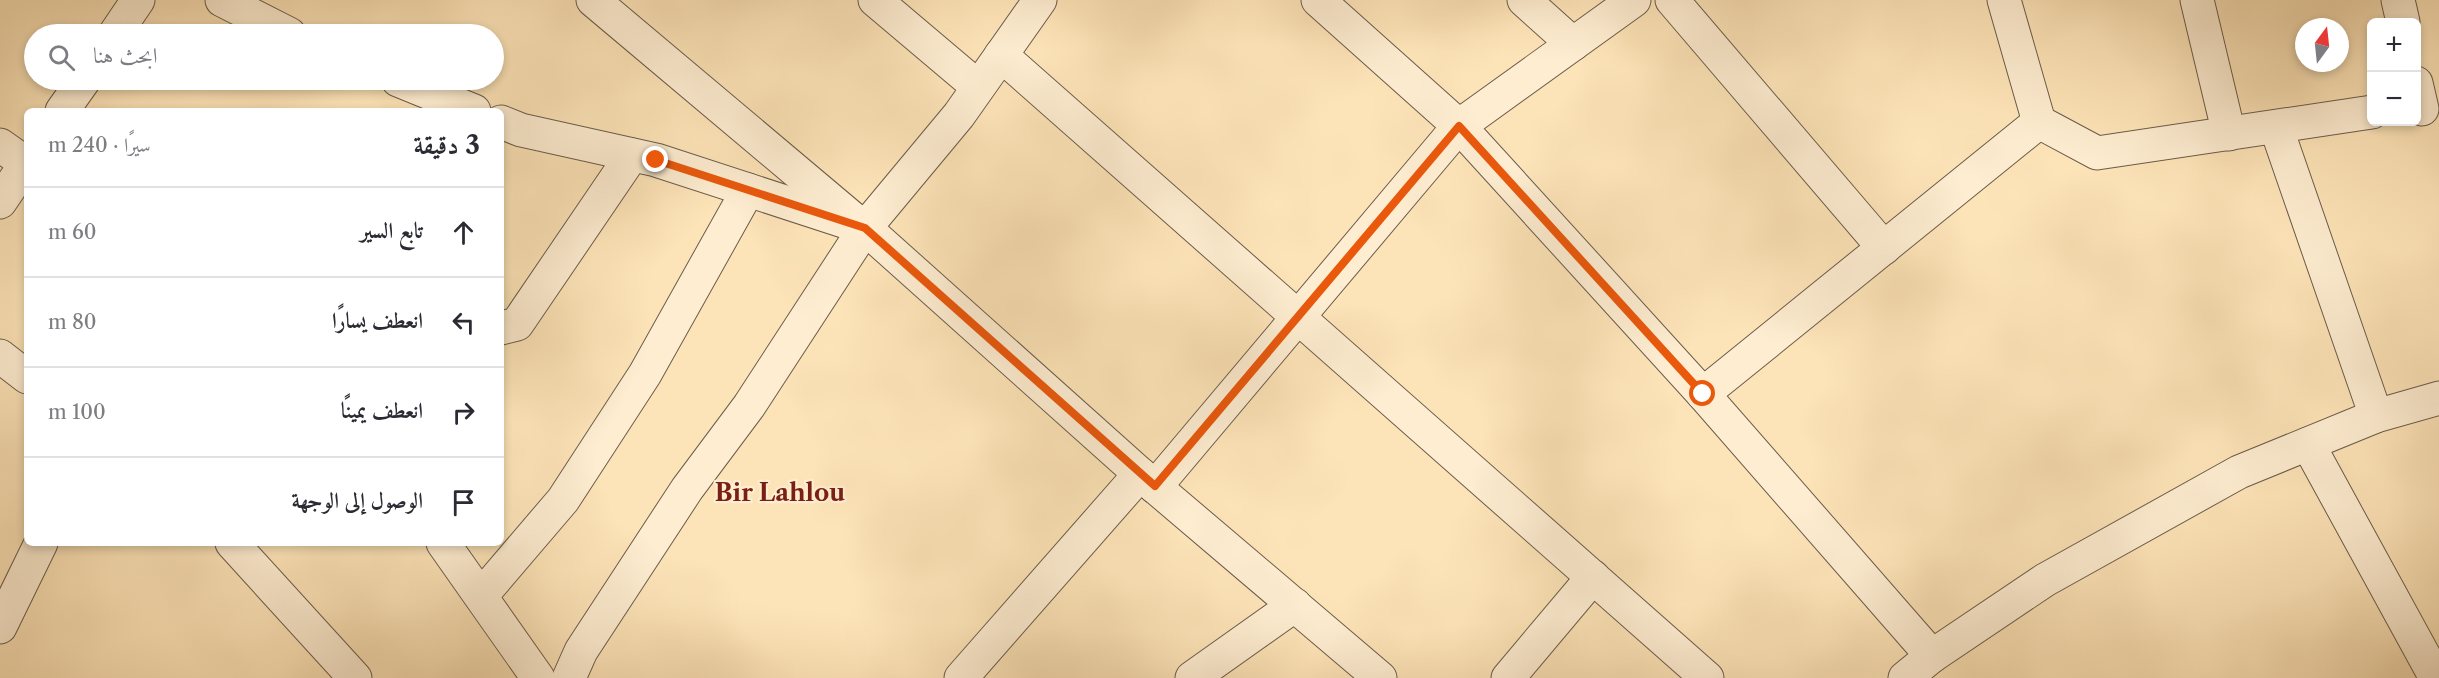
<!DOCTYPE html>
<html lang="ar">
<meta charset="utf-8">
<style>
body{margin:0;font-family:"Libre Caslon Text",Amiri,serif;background:#f7f7f7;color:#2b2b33;direction:rtl}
.controls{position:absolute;right:18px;top:18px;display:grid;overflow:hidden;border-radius:9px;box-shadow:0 3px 9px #0003}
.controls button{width:54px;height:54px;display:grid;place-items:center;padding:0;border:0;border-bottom:2px solid #e1e1e2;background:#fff;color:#2b2b33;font:30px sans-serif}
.compass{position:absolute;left:2295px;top:18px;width:54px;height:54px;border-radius:50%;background:#fff;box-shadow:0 3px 9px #0003;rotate:15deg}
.stop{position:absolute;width:18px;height:18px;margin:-14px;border:4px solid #ea580c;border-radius:50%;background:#fff}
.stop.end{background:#ea580c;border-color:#fff;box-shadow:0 2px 6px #0008}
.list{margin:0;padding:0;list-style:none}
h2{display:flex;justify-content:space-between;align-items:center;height:78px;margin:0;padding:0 24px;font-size:26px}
h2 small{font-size:20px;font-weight:400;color:#7c7c81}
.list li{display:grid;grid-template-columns:39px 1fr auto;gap:18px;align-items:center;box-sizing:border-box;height:90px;padding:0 24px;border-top:2px solid #e1e1e2}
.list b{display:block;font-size:22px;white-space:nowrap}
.list em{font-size:20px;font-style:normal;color:#7c7c81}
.icon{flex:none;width:33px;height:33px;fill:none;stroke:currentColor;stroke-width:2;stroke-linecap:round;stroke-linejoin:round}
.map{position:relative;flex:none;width:2439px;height:678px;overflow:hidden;direction:ltr}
.search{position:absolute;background:#fff;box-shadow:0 3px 9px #0003;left:24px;top:24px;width:480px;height:66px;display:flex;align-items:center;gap:15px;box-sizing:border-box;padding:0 21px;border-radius:33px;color:#7c7c81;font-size:22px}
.panel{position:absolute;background:#fff;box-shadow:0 3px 9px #0003;left:24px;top:108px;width:480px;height:438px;border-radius:9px;direction:rtl}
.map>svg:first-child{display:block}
</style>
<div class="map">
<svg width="2439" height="678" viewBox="0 0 2439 678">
<rect width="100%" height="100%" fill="#fde4b8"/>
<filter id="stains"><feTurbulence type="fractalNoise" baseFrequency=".00333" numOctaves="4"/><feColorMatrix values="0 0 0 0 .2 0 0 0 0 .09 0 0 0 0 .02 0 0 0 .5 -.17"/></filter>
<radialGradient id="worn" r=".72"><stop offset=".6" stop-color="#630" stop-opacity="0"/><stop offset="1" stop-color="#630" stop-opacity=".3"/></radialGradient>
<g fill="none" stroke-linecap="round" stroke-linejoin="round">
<defs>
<g id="minor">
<polyline points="222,0 289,34"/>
<polyline points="593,0 852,218"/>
<polyline points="875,0 978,87"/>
<polyline points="1040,0 959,115 865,228 1140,474 1380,678"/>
<polyline points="1318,0 1459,126 1703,394 1932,656"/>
<polyline points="1524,0 1573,44"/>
<polyline points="1672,0 1884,248"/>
<polyline points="2004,0 2039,122 2097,153 2372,112"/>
<polyline points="2197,0 2229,134"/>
<polyline points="2398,0 2403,22"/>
<polyline points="115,34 138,0"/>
<polyline points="1001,55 1707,678"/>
<polyline points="398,80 474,111"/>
<polyline points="2416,83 2422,109"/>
<polyline points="62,111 84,80"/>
<polyline points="501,122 521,130 656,160 865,228"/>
<polyline points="2276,127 2376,416"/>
<polyline points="0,145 27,164"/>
<polyline points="0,202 27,162"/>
<polyline points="501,328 517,324 632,155"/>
<polyline points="0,356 27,377"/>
<polyline points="1703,394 2039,122"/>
<polyline points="2308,444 2436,678"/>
<polyline points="1155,487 1459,126 1634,0"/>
<polyline points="232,543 355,678"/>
<polyline points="443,543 538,678"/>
<polyline points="481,596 563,500 645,374 748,190"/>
<polyline points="0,627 41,543"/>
<polyline points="569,678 581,651 687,489 749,406 865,228"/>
<polyline points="961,678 1140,474"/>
<polyline points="1192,678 1295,605"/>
<polyline points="1508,678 1593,577"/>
<polyline points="1905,678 1932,656 2045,580 2239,472 2376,416 2439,398"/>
</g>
</defs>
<use href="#minor" stroke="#6b5c4a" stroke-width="35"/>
<use href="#minor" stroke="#feedd1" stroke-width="33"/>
</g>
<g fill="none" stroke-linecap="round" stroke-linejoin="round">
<polyline stroke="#ea580c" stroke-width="8" points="656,160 865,228 1155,486 1459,126 1703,394"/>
</g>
<g text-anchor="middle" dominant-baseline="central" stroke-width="4.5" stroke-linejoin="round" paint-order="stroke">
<g font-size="24" font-weight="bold" fill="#7a1f14" stroke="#feedd1">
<text x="780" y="492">Bir Lahlou</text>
</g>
</g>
<rect width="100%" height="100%" filter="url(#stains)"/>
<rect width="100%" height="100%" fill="url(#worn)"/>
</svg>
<div class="controls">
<button>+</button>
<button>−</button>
</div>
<svg class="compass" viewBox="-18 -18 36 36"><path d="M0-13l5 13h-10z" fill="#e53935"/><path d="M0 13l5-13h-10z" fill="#7c7c81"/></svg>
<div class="stop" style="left:1703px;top:394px"></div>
<div class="stop end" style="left:656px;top:160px"></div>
<div class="search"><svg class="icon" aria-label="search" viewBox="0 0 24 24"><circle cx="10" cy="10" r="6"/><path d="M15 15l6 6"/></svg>ابحث هنا</div>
<section class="panel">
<h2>3 دقيقة<small>سيرًا · 240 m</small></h2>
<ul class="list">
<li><svg class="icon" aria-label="ahead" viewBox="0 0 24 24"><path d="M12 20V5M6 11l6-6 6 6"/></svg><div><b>تابع السير</b></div><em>60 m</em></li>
<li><svg class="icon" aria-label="left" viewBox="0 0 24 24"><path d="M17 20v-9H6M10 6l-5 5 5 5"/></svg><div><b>انعطف يسارًا</b></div><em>80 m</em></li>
<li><svg class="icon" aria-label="right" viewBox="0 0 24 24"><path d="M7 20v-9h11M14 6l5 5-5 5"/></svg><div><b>انعطف يمينًا</b></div><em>100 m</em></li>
<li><svg class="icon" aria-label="arrive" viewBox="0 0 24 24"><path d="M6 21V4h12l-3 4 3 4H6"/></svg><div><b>الوصول إلى الوجهة</b></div></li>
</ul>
</section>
</div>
